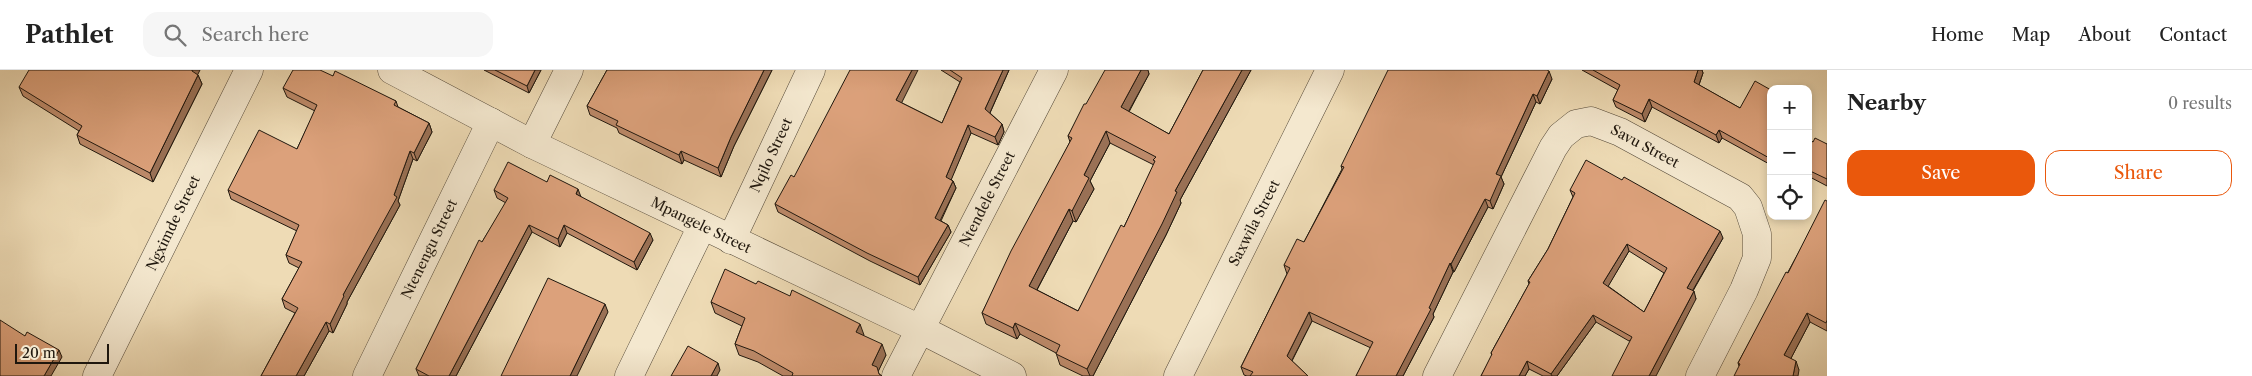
<!DOCTYPE html>
<meta charset="utf-8">
<style>
body{margin:0;font-family:"Libre Caslon Text",serif;background:#f6f6f6;color:#222}
.controls{position:absolute;right:15px;top:15px;display:grid;overflow:hidden;border-radius:10px;box-shadow:0 2px 8px #0003}
.controls button{width:45px;height:45px;display:grid;place-items:center;padding:0;border:0;border-bottom:1px solid #e0e0e0;background:#fff;color:#222;font:25px sans-serif}
.scale{position:absolute;left:15px;bottom:12px;width:94px;box-sizing:border-box;padding-left:5px;border:2px solid #1f170e;border-top:0;font-size:14px;line-height:18px;white-space:nowrap;color:#1f170e;-webkit-text-stroke:4px #f4e8cf;paint-order:stroke}
.list{margin:0;padding:0;list-style:none}
h2{display:flex;justify-content:space-between;align-items:center;height:65px;margin:0;padding:0 20px;font-size:21px}
h2 small{font-size:16px;font-weight:400;color:#767676}
.actions{display:flex;gap:10px;padding:15px 20px}
.actions a{flex:1;padding:11px 0;border:1px solid #ea580c;border-radius:15px;text-align:center;font-size:18px;color:#ea580c}
.actions .main{background:#ea580c;color:#fff}
.icon{flex:none;width:28px;height:28px;fill:none;stroke:currentColor;stroke-width:2;stroke-linecap:round;stroke-linejoin:round}
.map{position:relative;flex:none;width:1827px;height:306px;overflow:hidden}
header{display:flex;align-items:center;gap:30px;box-sizing:border-box;height:70px;padding:0 25px;background:#fff;border-bottom:1px solid #e0e0e0}
header strong{font-size:24px}
nav{display:flex;gap:28px;margin-inline-start:auto;font-size:18px}
.search{width:350px;height:45px;background:#f6f6f6;display:flex;align-items:center;gap:12px;box-sizing:border-box;padding:0 18px;border-radius:15px;color:#767676;font-size:19px}
main{display:flex}
aside{flex:1;background:#fff}
.map>svg:first-child{display:block}
</style>
<header>
<strong>Pathlet</strong>
<div class="search"><svg class="icon" aria-label="search" viewBox="0 0 24 24"><circle cx="10" cy="10" r="6"/><path d="M15 15l6 6"/></svg>Search here</div>
<nav><a>Home</a><a>Map</a><a>About</a><a>Contact</a></nav>
</header>
<main>
<div class="map">
<svg width="1827" height="306" viewBox="0 0 1827 306">
<rect width="100%" height="100%" fill="#eedbb5"/>
<filter id="stains"><feTurbulence type="fractalNoise" baseFrequency=".004" numOctaves="4"/><feColorMatrix values="0 0 0 0 .2 0 0 0 0 .09 0 0 0 0 .02 0 0 0 .5 -.17"/></filter>
<radialGradient id="worn" r=".72"><stop offset=".6" stop-color="#630" stop-opacity="0"/><stop offset="1" stop-color="#630" stop-opacity=".3"/></radialGradient>
<g fill="none" stroke-linecap="round" stroke-linejoin="round">
<defs>
<g id="minor">
<polyline points="392,0 532,74 920,259 1012,306"/>
<polyline points="532,74 569,0"/>
<polyline points="731,170 811,0"/>
<polyline points="97,306 249,0"/>
<polyline points="367,306 491,52"/>
<polyline points="629,306 702,156"/>
<polyline points="896,306 1054,0"/>
<polyline points="1178,306 1330,0"/>
<polyline points="1437,306 1553,78 1561,66 1576,54 1591,51 1620,62 1740,127 1748,137 1757,164 1757,188 1744,220 1700,306"/>
</g>
</defs>
<use href="#minor" stroke="#534838" stroke-width="29"/>
<use href="#minor" stroke="#f4e8cf" stroke-width="28"/>
</g>
<g fill="#bd8a6a" stroke="#1f170e" fill-rule="evenodd">
<polygon points="484,0 541,0 529,23"/>
<polygon points="607,0 772,0 734,76 721,107 684,90 682,94 619,63 617,58 590,45 587,36"/>
<polygon points="941,0 1009,0 990,43 1002,54 1004,62 998,75 971,63 951,109 953,111 956,118 941,151 948,155 951,162 920,215 870,191 778,142 775,134 794,107 902,33 942,53 960,12"/>
<path d="M1203,0H1251L1180,130L1181,133L1166,165L1093,306H1083L1060,295L1056,283L1020,264L1017,269L986,254L982,243L1070,72L1068,66L1086,34L1148,1L1149,4L1129,42L1169,64ZM1110,73L1154,95L1124,157L1078,241L1037,220L1073,151L1076,152L1094,119L1090,111Z"/>
<polygon points="1582,0 1702,0 1703,3 1699,15 1740,38 1771,20 1771,95 1722,68 1719,73 1652,37 1645,52 1616,37 1613,30 1618,20"/>
<polygon points="198,5 202,14 153,112 80,74 77,65 79,61 23,26 19,17"/>
<polygon points="333,6 396,31 398,37 429,53 432,62 417,91 413,89 398,131 400,135 347,232 347,234 333,263 329,261 304,306 261,306 295,243 285,238 282,229 299,198 289,193 286,185 297,161 231,129 228,120 297,79 315,41 287,27 283,18"/>
<polygon points="1552,9 1540,34 1536,32 1501,107 1504,114 1493,139 1488,137 1454,202 1453,202 1433,244 1434,247 1403,306 1356,306 1371,278 1312,251 1292,291 1308,306 1247,306 1244,305 1241,297 1287,204 1284,195 1304,172 1342,99 1341,96"/>
<polygon points="1808,69 1813,72 1827,74 1827,116 1808,106"/>
<polygon points="547,112 581,127 653,170 637,200 567,163 560,177 532,162 456,306 419,306 416,299 482,172 506,133 497,128 494,120"/>
<path d="M1570,120L1723,168L1693,221L1696,229L1629,271L1596,252L1557,306H1543L1529,299L1525,306H1481L1492,286L1491,283L1529,214L1528,211L1548,179L1573,127ZM1629,181L1664,203L1644,242L1608,216Z"/>
<polygon points="1827,131 1827,261 1810,252 1791,288 1799,300 1739,296 1738,293"/>
<polygon points="711,232 864,265 863,266 886,285 878,301 879,304 882,306 783,306 758,292 739,285 735,274 742,256 715,243"/>
</g>
<g fill="#9a7156" stroke="#1f170e">
<polygon points="192,0 200,0 195,10 192,1"/>
<polygon points="535,0 541,0 529,23 527,16"/>
<polygon points="764,0 772,0 734,76 721,107 718,98 731,67"/>
<polygon points="912,0 918,0 899,38 896,30"/>
<polygon points="1003,0 1009,0 988,47 985,39"/>
<polygon points="1141,0 1148,0 1149,4 1125,48 1121,37"/>
<polygon points="1242,0 1251,0 1180,130 1181,133 1166,165 1093,306 1090,306 1087,299 1175,121"/>
<polygon points="1698,0 1702,0 1703,3 1697,20 1694,12"/>
<polygon points="1549,1 1552,9 1540,34 1537,26"/>
<polygon points="198,5 202,14 153,112 150,103"/>
<polygon points="1533,24 1536,32 1501,107 1504,114 1493,139 1490,131 1496,104"/>
<polygon points="1649,29 1652,37 1645,52 1642,44"/>
<polygon points="1771,41 1771,54 1768,47"/>
<polygon points="429,53 432,62 417,91 414,83"/>
<polygon points="1002,54 1004,62 998,75 995,67"/>
<polygon points="968,55 971,63 949,115 946,107"/>
<polygon points="1719,60 1722,68 1719,73 1716,65"/>
<polygon points="1106,61 1110,73 1090,111 1094,119 1076,152 1072,141 1084,105"/>
<polygon points="410,81 413,89 398,131 400,135 347,232 347,234 333,263 330,254 343,225 394,125"/>
<polygon points="681,81 684,90 682,94 679,85"/>
<polygon points="953,111 956,118 938,155 935,148"/>
<polygon points="578,119 581,127 576,124"/>
<polygon points="1485,129 1488,137 1454,202 1451,194"/>
<polygon points="1069,139 1073,151 1033,227 1029,216"/>
<polygon points="529,155 532,162 456,306 449,306"/>
<polygon points="564,155 567,163 560,177 558,169"/>
<polygon points="948,155 951,162 920,215 918,207"/>
<polygon points="1720,161 1723,168 1690,225 1687,218"/>
<polygon points="650,163 653,170 637,200 634,192"/>
<polygon points="1627,174 1629,181 1606,220 1603,213"/>
<polygon points="1450,193 1453,202 1433,244 1434,247 1403,306 1396,306"/>
<polygon points="1694,221 1696,229 1656,306 1649,306"/>
<polygon points="605,234 608,242 577,306 570,306"/>
<polygon points="1309,242 1312,251 1290,294 1287,286"/>
<polygon points="1807,243 1810,252 1788,294 1784,285"/>
<polygon points="1593,245 1596,252 1557,306 1552,306 1551,304"/>
<polygon points="326,252 329,261 304,306 296,306"/>
<polygon points="1015,253 1020,264 1017,269 1013,258"/>
<polygon points="860,254 864,265 860,273 856,262"/>
<polygon points="882,274 886,285 876,306 872,295"/>
<polygon points="59,280 62,287 51,306 44,306"/>
<polygon points="1527,291 1529,299 1525,306 1519,306"/>
<polygon points="1796,291 1799,300 1798,306 1793,306"/>
<polygon points="718,293 720,300 717,306 711,306"/>
</g>
<g fill="#dca17b" stroke="#1f170e" fill-rule="evenodd">
<polygon points="29,0 192,0 192,1 198,5 150,103 77,65 82,56 19,17"/>
<polygon points="293,0 320,0 333,6 335,1 396,31 394,35 429,53 414,83 410,81 394,125 397,127 343,225 344,226 330,254 326,252 296,306 261,306 298,238 282,229 302,192 286,185 299,155 228,120 259,60 297,79 317,35 283,18"/>
<polygon points="495,0 535,0 527,16"/>
<polygon points="607,0 764,0 731,67 718,98 681,81 679,85 616,55 618,51 587,36"/>
<polygon points="850,0 912,0 896,30 942,53 962,8 950,0 1003,0 985,39 1002,54 995,67 968,55 946,107 953,111 935,148 948,155 918,207 867,183 775,134 791,105 794,107"/>
<path d="M1105,0H1141L1121,37L1169,64L1203,0H1242L1175,121L1177,122L1162,154L1087,299L1056,284L1060,275L1015,253L1013,258L982,243L1011,181L1072,68L1068,66L1084,34H1086ZM1106,61L1156,87L1153,90L1155,91L1124,157L1121,155L1078,241L1029,216L1069,139L1072,141L1089,108L1084,105Z"/>
<polygon points="1388,0 1547,0 1549,1 1537,26 1533,24 1496,104 1501,106 1490,131 1485,129 1451,194 1450,193 1429,238 1431,239 1396,306 1356,306 1373,272 1309,242 1287,286 1308,306 1250,306 1253,302 1241,297 1290,198 1284,195 1297,169 1304,172 1344,97 1341,96"/>
<polygon points="1593,0 1698,0 1694,12 1740,38 1755,11 1771,20 1771,41 1768,47 1771,49 1771,89 1719,60 1716,65 1649,29 1642,44 1613,30 1620,15"/>
<polygon points="1815,68 1827,74 1827,109 1808,100 1808,69 1813,72"/>
<path d="M1586,90L1622,110L1624,107L1720,161L1687,218L1694,221L1649,306H1612L1632,267L1593,245L1551,304L1527,291L1519,306H1481L1492,284L1491,283L1530,212L1528,211L1548,179L1575,123L1570,120ZM1627,174L1667,198L1644,242L1603,213Z"/>
<polygon points="508,92 547,112 550,105 578,119 576,124 650,163 634,192 564,155 558,169 529,155 449,306 429,306 416,299 479,170 482,172 508,128 494,120"/>
<polygon points="1825,130 1827,131 1827,250 1826,253 1807,243 1784,285 1796,291 1793,306 1734,306 1740,294 1738,293 1786,202 1788,203"/>
<polygon points="725,199 756,214 758,211 790,226 792,220 860,254 856,262 882,274 872,295 877,297 879,304 882,306 792,306 793,303 754,281 735,274 745,248 711,232"/>
<polygon points="548,208 605,234 570,306 501,306"/>
<polygon points="0,250 25,266 27,262 59,280 44,306 0,306"/>
<polygon points="688,276 718,293 711,306 671,306"/>
</g>
<g text-anchor="middle" dominant-baseline="central" stroke-width="4" stroke-linejoin="round" paint-order="stroke">
<g font-size="14" fill="#1f170e" stroke="#f4e8cf">
<text transform="translate(1645 76) rotate(28)">Savu Street</text>
<text transform="translate(771 85) rotate(-65)">Nqilo Street</text>
<text transform="translate(987 129) rotate(-63)">Ntendele Street</text>
<text transform="translate(173 153) rotate(-64)">Ngximde Street</text>
<text transform="translate(1254 153) rotate(-63)">Saxwila Street</text>
<text transform="translate(701 155) rotate(26)">Mpangele Street</text>
<text transform="translate(429 179) rotate(-64)">Ntenengu Street</text>
</g>
</g>
<rect width="100%" height="100%" filter="url(#stains)"/>
<rect width="100%" height="100%" fill="url(#worn)"/>
</svg>
<div class="controls">
<button>+</button>
<button>−</button>
<button><svg class="icon" aria-label="locate" viewBox="0 0 24 24"><circle cx="12" cy="12" r="6"/><path d="M12 2v4M12 18v4M2 12h4M18 12h4"/></svg></button>
</div>
<div class="scale">20 m</div>
</div>
<aside>
<h2>Nearby<small>0 results</small></h2>
<ul class="list">
</ul>
<div class="actions"><a class="main">Save</a><a>Share</a></div>
</aside>
</main>
